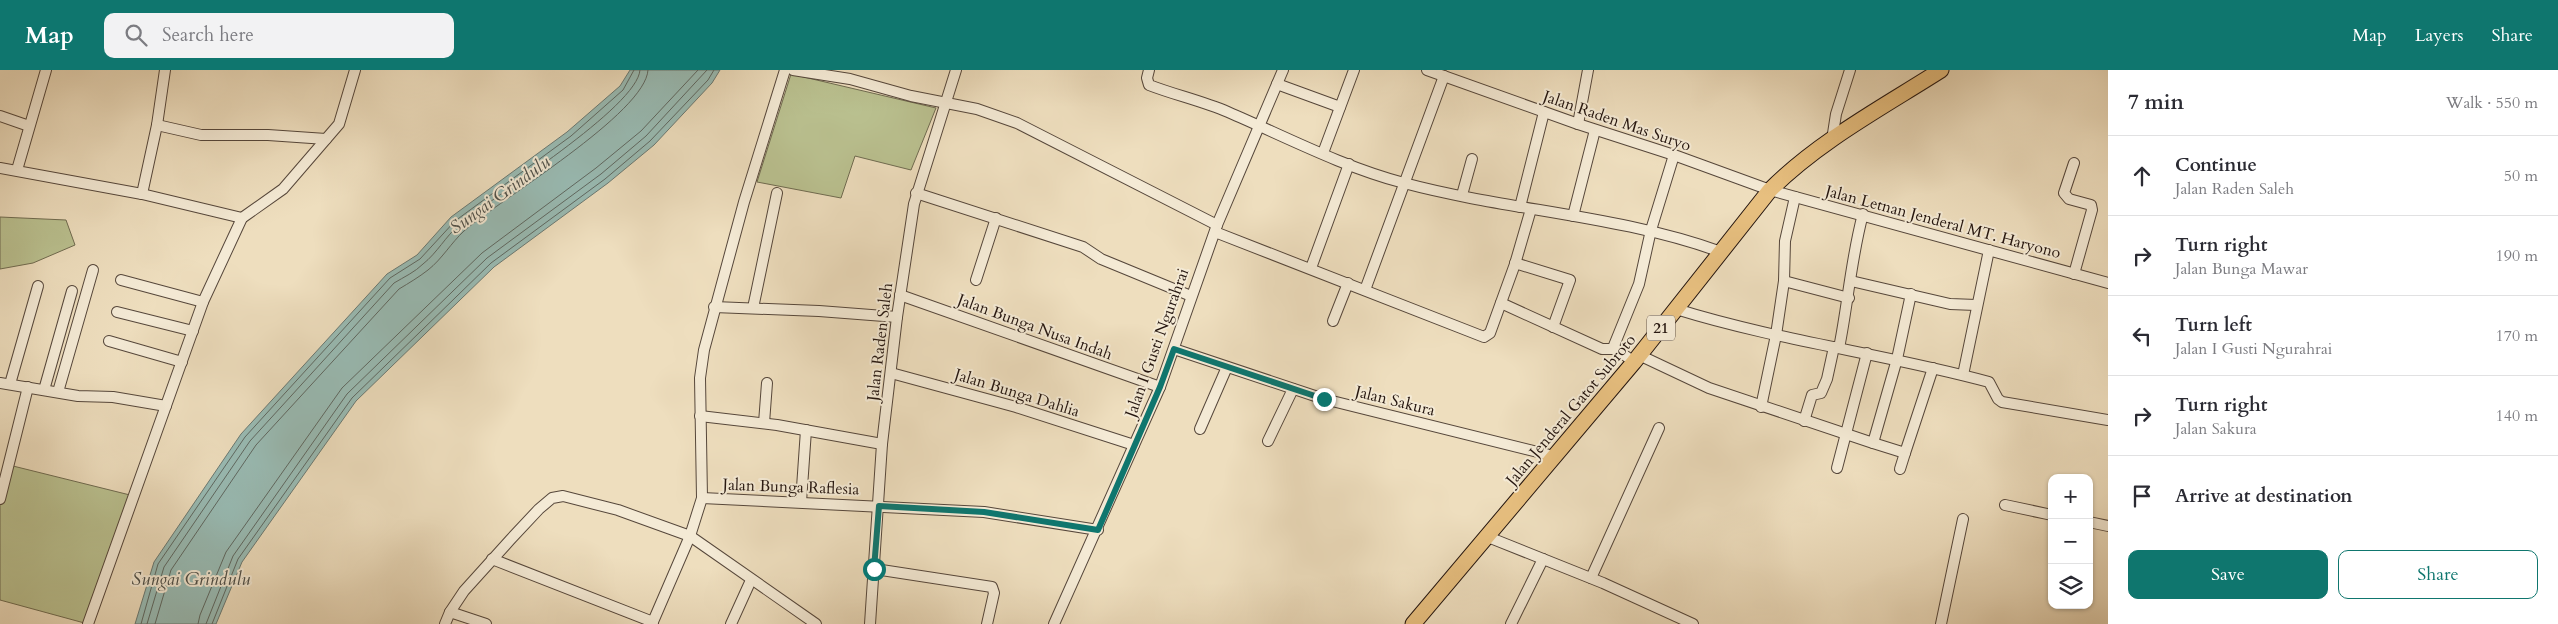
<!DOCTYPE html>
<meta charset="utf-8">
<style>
body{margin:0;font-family:Cardo,serif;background:#f2f2f3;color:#2b2b33}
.controls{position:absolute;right:15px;bottom:15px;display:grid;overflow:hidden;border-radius:10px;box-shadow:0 1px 4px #0004}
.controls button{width:45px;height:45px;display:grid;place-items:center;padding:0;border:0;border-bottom:1px solid #e1e1e2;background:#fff;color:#2b2b33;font:25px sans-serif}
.stop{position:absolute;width:15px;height:15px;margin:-11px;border:4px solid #0f766e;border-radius:50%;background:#fff}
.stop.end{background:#0f766e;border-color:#fff;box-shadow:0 1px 5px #0008}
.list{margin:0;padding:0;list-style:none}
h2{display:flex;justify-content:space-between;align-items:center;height:65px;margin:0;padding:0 20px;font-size:21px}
h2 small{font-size:16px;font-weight:400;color:#7c7c81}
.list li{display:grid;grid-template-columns:32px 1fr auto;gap:15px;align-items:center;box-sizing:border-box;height:80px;padding:0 20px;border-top:1px solid #e1e1e2}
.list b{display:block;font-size:19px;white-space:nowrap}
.list p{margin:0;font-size:16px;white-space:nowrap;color:#7c7c81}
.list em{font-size:16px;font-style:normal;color:#7c7c81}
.actions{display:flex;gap:10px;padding:15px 20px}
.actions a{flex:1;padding:11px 0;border:1px solid #0f766e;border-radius:10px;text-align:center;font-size:18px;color:#0f766e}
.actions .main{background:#0f766e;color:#fff}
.icon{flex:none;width:28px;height:28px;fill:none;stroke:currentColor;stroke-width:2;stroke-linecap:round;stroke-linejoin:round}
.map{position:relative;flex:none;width:2108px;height:554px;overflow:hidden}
header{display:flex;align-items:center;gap:30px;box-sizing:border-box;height:70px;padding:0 25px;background:#0f766e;color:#fff}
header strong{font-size:24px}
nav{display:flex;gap:28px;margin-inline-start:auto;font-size:18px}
.search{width:350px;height:45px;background:#f2f2f3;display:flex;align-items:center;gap:12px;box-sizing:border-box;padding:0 18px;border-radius:10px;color:#7c7c81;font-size:19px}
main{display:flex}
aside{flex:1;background:#fff}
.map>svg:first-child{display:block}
</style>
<header>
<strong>Map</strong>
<div class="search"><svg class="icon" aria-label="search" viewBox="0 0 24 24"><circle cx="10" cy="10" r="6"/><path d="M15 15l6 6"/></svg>Search here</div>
<nav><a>Map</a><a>Layers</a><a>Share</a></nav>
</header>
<main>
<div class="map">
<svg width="2108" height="554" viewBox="0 0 2108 554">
<rect width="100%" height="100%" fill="#eedebe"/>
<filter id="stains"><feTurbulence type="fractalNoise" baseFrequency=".004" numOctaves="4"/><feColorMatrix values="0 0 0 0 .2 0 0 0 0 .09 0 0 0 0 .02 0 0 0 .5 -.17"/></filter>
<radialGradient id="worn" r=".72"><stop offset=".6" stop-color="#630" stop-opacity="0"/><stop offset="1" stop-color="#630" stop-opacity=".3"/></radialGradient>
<g fill="#bac190" stroke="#6f6b50">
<polygon points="791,4 936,38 911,100 855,86 841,128 757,112"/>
<polygon points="0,147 66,150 75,175 33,193 0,199"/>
<polygon points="9,395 134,426 88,554 0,530 0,433"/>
</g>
<polygon fill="#99bcb5" stroke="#6a7973" points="630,0 720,0 712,13 654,75 608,113 494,197 356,331 242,492 216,554 135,554 154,492 241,364 387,204 417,185 451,147 567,62 620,16"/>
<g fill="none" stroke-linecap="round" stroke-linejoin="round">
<g stroke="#5e6862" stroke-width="1">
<polyline points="141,554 158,494 245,367 390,208 420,189 455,151 571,66 623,20 634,0"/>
<path d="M147,554L164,497L250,371L394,213C404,207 415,202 423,194C437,183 446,166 459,155C492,127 638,37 640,0"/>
<path d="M155,554L171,500L256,375L399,219C409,213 419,207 428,200C442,189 451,173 464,161C499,130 646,43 648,0"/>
<polyline points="198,554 200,545 226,482 342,318 482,183 596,98 641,61 698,0"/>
<polyline points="206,554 233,486 347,324 487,188 601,104 646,66 707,0"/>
<polyline points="212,554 238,489 352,328 491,193 605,109 650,71 708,10 714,0"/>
</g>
<defs>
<g id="minor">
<polyline points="793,0 850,9 911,26 977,39 1017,53 1217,155"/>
<path d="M1149,0L1147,8L1149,15C1175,25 1202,31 1228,42C1286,67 1343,97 1404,113C1509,141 1619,145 1721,182"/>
<polyline points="1427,0 1578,54 1674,85 1770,120 2108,213"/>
<polyline points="1277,14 1340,37"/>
<polyline points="0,46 29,56"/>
<polyline points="1578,54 1588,0"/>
<polyline points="157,55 201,65 268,65 326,69"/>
<polyline points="1832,70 1836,44 1850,0"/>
<polyline points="1323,83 1354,0"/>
<polyline points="2074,93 2064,123 2069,129 2091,135 2092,140 2074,204"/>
<polyline points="0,98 142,124 242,148"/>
<polyline points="17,100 46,0"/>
<polyline points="916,123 1083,177 1101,189 1191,226"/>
<polyline points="142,124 157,55 165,0"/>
<polyline points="1462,125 1472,89"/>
<polyline points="1520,137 1544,42"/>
<polyline points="1573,146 1595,60"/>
<polyline points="1215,162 1484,267 1490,263 1515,194 1531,139"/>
<polyline points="1515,193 1570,210 1553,257"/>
<polyline points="1311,198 1349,94"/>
<polyline points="121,210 203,232"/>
<polyline points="976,210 996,148"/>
<polyline points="1784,211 1849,228"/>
<polyline points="1851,211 1950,234 1976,235"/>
<polyline points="1365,220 1444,6"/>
<polyline points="900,225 1160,317"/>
<polyline points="1501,233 1602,279 1616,279 1634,292"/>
<polyline points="714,237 819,241 897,247"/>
<polyline points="753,238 777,123"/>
<path d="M1676,239C1779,271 1886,284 1989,312L1998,329L2002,332L2108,350"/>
<polyline points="117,242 193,261"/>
<polyline points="1333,251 1348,213"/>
<polyline points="109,271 182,292"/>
<polyline points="1613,278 1639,214 1651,160 1674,85"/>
<path d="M1839,278C1848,234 1851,188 1863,144"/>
<polyline points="1174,279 1324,329 1554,386"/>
<polyline points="1639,285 1709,318 1873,373 1897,289 1911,224"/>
<polyline points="891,303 1016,337 1134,375"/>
<polyline points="1963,305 1989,180"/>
<polyline points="0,313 78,326 113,327 166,336"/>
<polyline points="10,314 38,216"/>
<polyline points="44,320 72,221"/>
<polyline points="58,322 93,200"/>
<polyline points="1761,337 1776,265 1784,211 1785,171 1795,127"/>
<polyline points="700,346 777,355 882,374"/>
<polyline points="1804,351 1812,325 1821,323 1827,309 1834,277"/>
<polyline points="764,353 767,313"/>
<polyline points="1200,359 1227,297"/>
<polyline points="1268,371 1293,319"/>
<polyline points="1873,373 1905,383 1933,298"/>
<polyline points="1837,398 1867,283"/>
<polyline points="1900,399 1905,383"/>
<polyline points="702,428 984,442 1098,460"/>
<polyline points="0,429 28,317"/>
<polyline points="801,432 806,360"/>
<polyline points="2005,435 2052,445"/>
<polyline points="2089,452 2108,456"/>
<polyline points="1488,467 1603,513 1693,554"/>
<polyline points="492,489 653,552"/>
<polyline points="875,499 992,517 994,523 987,554"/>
<polyline points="1591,508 1659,358"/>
<polyline points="450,542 486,554"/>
<polyline points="88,554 203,232 242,148 283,119 339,54 355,0"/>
<polyline points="445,554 450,542 464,521 510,470 539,439 552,428 563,426 618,440 690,466 816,554"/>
<polyline points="652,554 690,466 702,428 700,308 704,280 744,132 785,0"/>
<polyline points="731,554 751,510"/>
<polyline points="870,554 882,374 897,247 914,134 956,0"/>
<polyline points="1054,554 1160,317 1217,155 1283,0"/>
<polyline points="1511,554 1543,489"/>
<polyline points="1941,554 1963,449"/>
</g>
<path id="highway" d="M1413,554L1634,292L1770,120C1819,71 1883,37 1941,0"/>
</defs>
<use href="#minor" stroke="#56473b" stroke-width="12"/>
<use href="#highway" stroke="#24150f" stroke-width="17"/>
<use href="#minor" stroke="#f4ead5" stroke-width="10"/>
<use href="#highway" stroke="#e7bf7f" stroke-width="15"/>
</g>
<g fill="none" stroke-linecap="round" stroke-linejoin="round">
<polyline stroke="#0f766e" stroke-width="6" points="874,499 879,436 984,442 1098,460 1160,317 1174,279 1324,329"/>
</g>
<g text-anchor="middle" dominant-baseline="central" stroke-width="4" stroke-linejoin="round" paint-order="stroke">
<rect fill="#f4ead5" stroke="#62554a" stroke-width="1" x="1647" y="245.5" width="28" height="25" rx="4"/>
<g font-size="15" font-weight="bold" fill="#24150f">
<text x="1661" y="258">21</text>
</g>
<g font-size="16" fill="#24150f" stroke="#f4ead5">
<text transform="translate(1617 51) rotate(19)">Jalan Raden Mas Suryo</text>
<text transform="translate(1943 152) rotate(15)">Jalan Letnan Jenderal MT. Haryono</text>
<text transform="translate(1035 257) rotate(20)">Jalan Bunga Nusa Indah</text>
<text transform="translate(880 272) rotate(-83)">Jalan Raden Saleh</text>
<text transform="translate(1157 273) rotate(-70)">Jalan I Gusti Ngurahrai</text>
<text transform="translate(1017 323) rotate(17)">Jalan Bunga Dahlia</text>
<text transform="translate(1395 331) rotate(14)">Jalan Sakura</text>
<text transform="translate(1571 340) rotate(-50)">Jalan Jenderal Gatot Subroto</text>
<text transform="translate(791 417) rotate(2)">Jalan Bunga Raflesia</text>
</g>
<g font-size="18" font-style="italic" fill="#4d4f49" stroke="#f4ead5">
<text transform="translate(500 125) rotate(-36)">Sungai Grindulu</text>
<text x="191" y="509">Sungai Grindulu</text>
</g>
</g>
<rect width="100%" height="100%" filter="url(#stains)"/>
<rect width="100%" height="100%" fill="url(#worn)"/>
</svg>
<div class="controls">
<button>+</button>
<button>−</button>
<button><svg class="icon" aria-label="layers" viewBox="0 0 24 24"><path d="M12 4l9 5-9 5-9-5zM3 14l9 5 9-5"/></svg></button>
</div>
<div class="stop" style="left:874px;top:499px"></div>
<div class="stop end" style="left:1324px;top:329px"></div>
</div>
<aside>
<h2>7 min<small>Walk · 550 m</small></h2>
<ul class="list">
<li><svg class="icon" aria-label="ahead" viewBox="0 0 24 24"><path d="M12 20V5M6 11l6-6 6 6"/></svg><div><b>Continue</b><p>Jalan Raden Saleh</p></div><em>50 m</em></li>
<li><svg class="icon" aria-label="right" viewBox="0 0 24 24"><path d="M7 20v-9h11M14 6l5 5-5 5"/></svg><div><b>Turn right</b><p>Jalan Bunga Mawar</p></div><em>190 m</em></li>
<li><svg class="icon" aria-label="left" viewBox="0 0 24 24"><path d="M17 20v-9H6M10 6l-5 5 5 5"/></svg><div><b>Turn left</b><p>Jalan I Gusti Ngurahrai</p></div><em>170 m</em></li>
<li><svg class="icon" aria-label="right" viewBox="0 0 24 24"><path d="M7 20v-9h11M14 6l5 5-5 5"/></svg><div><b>Turn right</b><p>Jalan Sakura</p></div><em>140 m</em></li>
<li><svg class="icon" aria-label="arrive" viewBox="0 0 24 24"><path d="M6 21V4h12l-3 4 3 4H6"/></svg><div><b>Arrive at destination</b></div></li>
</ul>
<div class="actions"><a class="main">Save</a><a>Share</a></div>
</aside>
</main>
